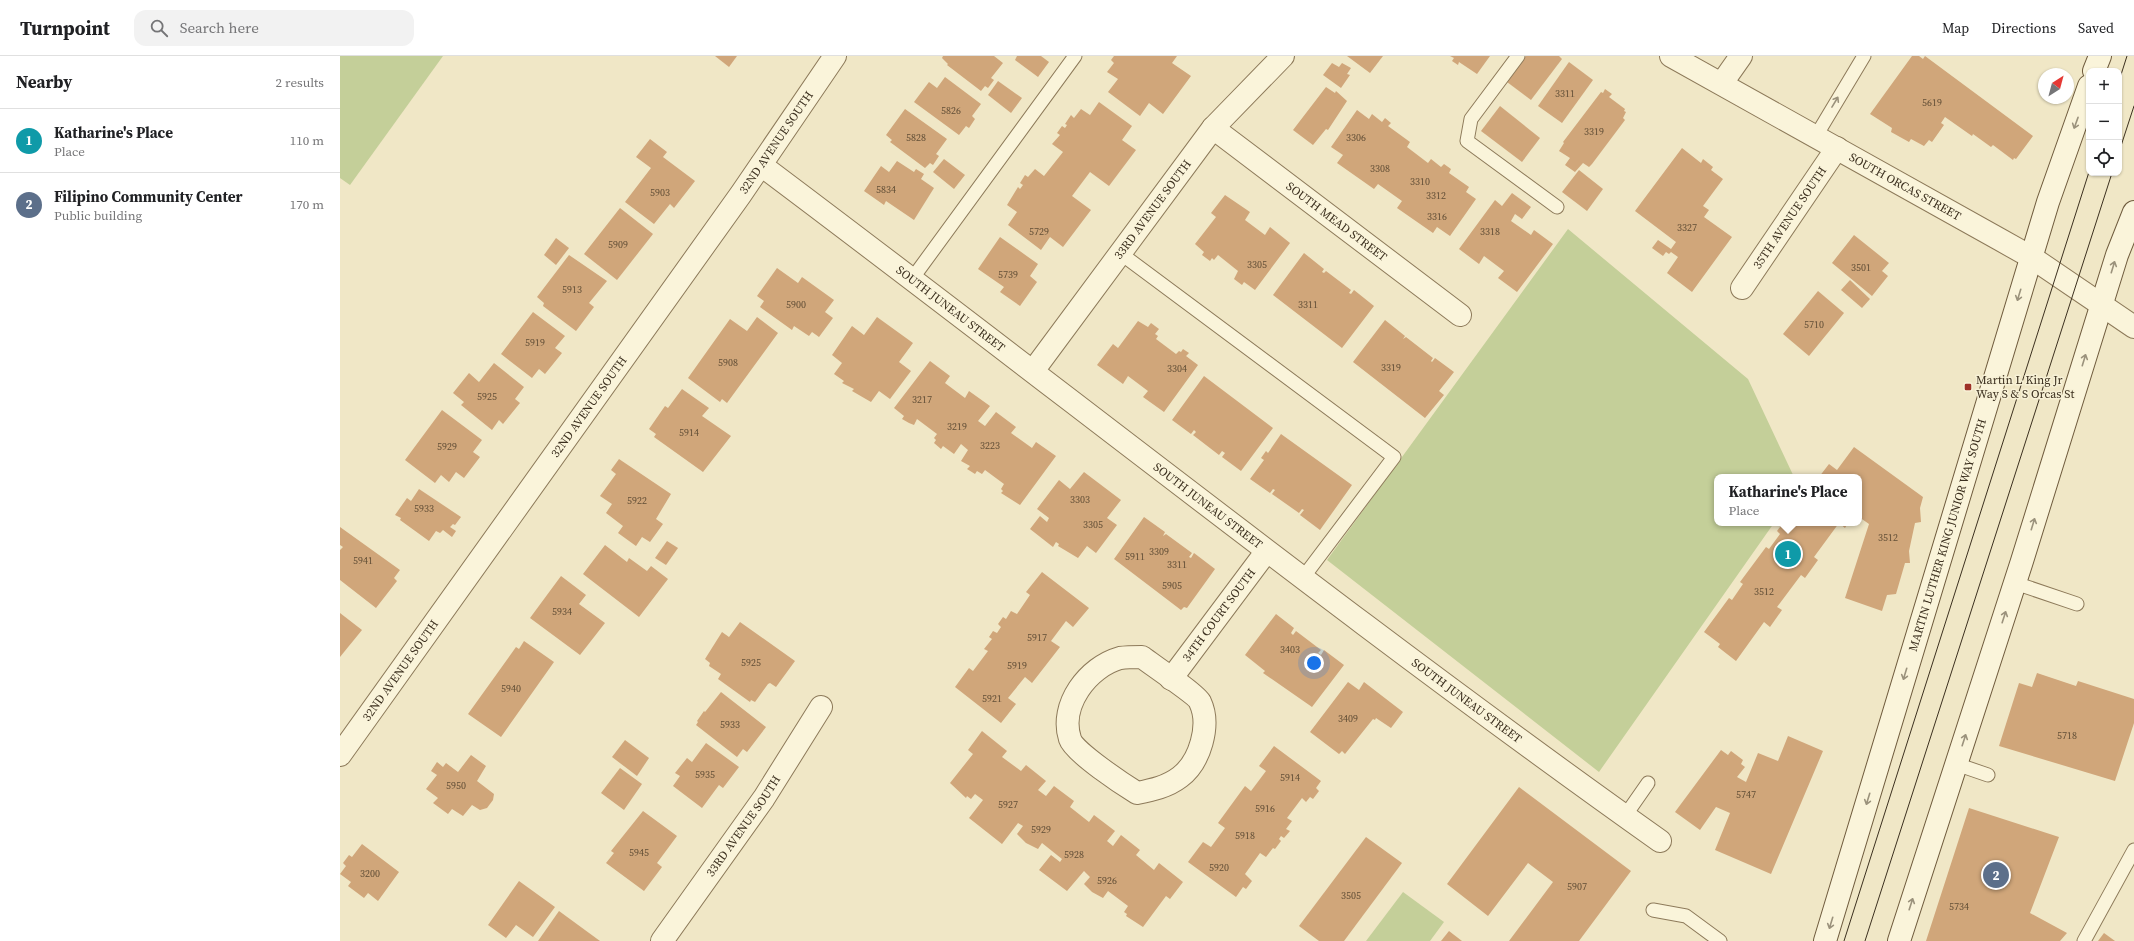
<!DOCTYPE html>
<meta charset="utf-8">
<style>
body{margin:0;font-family:"Source Serif 4",serif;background:#f2f2f2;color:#202124}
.controls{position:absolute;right:12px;top:12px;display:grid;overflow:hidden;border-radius:8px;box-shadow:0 1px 3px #0004}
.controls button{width:36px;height:36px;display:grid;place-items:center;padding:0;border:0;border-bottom:1px solid #e0e0e0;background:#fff;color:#202124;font:20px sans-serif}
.compass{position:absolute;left:1698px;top:12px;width:36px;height:36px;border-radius:50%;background:#fff;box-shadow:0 1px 3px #0004;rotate:36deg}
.you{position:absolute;left:974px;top:607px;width:14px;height:14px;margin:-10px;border:3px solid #fff;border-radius:50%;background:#1a73e8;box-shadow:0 0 0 6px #1a73e833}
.badge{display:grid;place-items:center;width:26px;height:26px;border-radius:50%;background:#d93025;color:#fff;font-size:13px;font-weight:700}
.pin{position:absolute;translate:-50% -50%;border:2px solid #fff;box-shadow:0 1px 4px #0006}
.popup{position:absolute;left:1374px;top:418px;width:148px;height:52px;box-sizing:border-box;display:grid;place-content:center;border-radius:8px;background:#fff;filter:drop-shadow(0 1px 3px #0005);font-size:13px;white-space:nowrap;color:#757577}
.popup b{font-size:15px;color:#202124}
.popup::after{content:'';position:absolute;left:50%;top:100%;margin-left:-8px;border:8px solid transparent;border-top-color:#fff}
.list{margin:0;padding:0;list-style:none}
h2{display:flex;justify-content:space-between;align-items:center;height:52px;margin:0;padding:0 16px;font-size:17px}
h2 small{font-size:13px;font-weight:400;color:#757577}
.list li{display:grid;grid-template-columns:26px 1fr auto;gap:12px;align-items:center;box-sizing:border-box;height:64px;padding:0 16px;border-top:1px solid #e0e0e0}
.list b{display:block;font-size:15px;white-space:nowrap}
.list p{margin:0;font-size:13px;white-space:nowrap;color:#757577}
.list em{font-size:13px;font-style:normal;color:#757577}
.icon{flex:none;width:22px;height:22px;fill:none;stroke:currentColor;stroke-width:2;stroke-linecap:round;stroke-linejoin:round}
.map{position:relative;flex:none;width:1794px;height:885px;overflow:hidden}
header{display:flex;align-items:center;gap:24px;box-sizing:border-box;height:56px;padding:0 20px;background:#fff;border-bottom:1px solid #e0e0e0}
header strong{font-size:19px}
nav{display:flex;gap:22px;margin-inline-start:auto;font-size:14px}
.search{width:280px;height:36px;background:#f2f2f2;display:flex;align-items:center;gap:10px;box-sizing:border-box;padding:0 14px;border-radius:12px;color:#757577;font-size:15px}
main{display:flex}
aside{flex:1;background:#fff}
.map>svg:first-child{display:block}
</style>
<header>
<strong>Turnpoint</strong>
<div class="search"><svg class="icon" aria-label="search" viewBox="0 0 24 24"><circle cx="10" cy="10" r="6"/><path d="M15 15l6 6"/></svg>Search here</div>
<nav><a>Map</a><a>Directions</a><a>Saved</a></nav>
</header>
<main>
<aside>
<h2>Nearby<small>2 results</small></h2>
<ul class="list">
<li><span class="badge" style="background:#0f9aa8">1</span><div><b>Katharine's Place</b><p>Place</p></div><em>110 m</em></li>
<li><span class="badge" style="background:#5c6f8a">2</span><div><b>Filipino Community Center</b><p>Public building</p></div><em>170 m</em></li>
</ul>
</aside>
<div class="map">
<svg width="1794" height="885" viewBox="0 0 1794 885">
<rect width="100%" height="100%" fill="#f0e7c6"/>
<g fill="#c4cf99">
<polygon points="0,0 103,0 10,129 0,122"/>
<polygon points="1228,173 1408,323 1454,421 1377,421 1377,467 1434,467 1259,716 987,504"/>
<polygon points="1063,836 1104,866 1090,885 1026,885"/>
</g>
<g fill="#d0a67a">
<polygon points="375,0 397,0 389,11"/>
<polygon points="603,0 654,0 663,7 651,22 654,24 648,32 645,30 641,35 607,9 608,8 602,2"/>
<polygon points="677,0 701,0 709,6 698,21 675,4"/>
<polygon points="774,0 837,0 832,7 851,20 823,58 809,47 800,60 768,36 778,23 767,16 774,7 771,4"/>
<polygon points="1007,0 1043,0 1030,17"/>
<polygon points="1110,0 1150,0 1137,18 1119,6 1118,9 1112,5 1114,2"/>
<polygon points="1186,0 1219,0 1222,3 1191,44 1167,26"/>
<polygon points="1572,0 1579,0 1583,3 1585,0 1693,80 1676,103 1674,102 1673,104 1653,89 1651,91 1633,78 1632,80 1605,61 1601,67 1604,69 1592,86 1589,84 1584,90 1571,83 1569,86 1551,76 1552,72 1530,58"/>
<polygon points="1229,6 1253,24 1222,67 1198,50"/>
<polygon points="992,7 999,11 1002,7 1011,12 1007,18 1010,19 1001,32 983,19"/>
<polygon points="605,21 641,48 632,60 635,63 629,72 626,70 619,79 574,46 589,26 597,32"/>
<polygon points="658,25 682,42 671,57 648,39"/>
<polygon points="986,31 995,37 996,35 1007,45 988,74 986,73 973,89 953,74"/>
<polygon points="1265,33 1272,38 1269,41 1285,53 1284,55 1286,56 1283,62 1285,64 1252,108 1249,111 1243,107 1235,116 1225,109 1230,102 1219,95 1224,87 1223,86 1261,36 1263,37"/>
<polygon points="759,46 792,70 782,84 796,94 769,130 750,116 732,140 751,154 723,191 710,181 701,194 668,169 677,156 667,149 678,131 680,133 683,129 680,127 685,119 688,121 695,113 704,120 723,96 712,88 720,79 717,77 722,70 725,72 727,69 725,68 731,59 734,62 741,53 750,59"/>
<polygon points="1160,50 1200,82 1182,106 1141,75"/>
<polygon points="565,53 607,83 596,98 599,100 593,109 590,107 585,112 550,86 552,84 546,79"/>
<polygon points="1017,54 1029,63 1032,58 1042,66 1045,62 1051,67 1048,70 1070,86 1067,91 1088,107 1091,103 1101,111 1104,108 1111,113 1109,117 1129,131 1126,136 1136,143 1110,180 1097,171 1093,177 1057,152 1062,145 1038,128 1034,133 997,107 1003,99 991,91"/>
<polygon points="310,83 327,96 323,101 355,125 334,152 330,148 314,168 285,146 311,112 296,101"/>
<polygon points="1342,92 1361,107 1363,103 1373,111 1371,114 1383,123 1363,150 1369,154 1364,161 1392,181 1352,236 1327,217 1338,201 1331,196 1329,198 1326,196 1323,200 1312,192 1318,184 1331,193 1336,186 1295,155"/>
<polygon points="604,103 625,119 614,133 593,116"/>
<polygon points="557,105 574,116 576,113 584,118 581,123 594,132 574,164 546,145 544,149 524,135 541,110 549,116"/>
<polygon points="1239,114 1263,133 1247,155 1222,136"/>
<polygon points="1172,137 1191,151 1182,163 1175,158 1171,165 1191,179 1194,174 1213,188 1177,236 1158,222 1164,215 1144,200 1139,208 1119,193 1155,144 1162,150"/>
<polygon points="885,139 910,156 905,164 925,179 930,171 950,187 915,234 904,226 902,229 894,223 898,215 878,199 874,204 872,202 870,205 862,199 864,196 855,188 876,161 871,157"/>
<polygon points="280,152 313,178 277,224 244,198"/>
<polygon points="1514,179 1549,207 1542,215 1548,220 1532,240 1492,207"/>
<polygon points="660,181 698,208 690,220 697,226 680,250 660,236 664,231 638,213"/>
<polygon points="216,182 229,192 216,209 204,199"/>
<polygon points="964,197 984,213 982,216 984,217 986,215 1011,234 1009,237 1011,238 1014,234 1034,250 1002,292 933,239"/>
<polygon points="229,199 267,225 249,247 254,251 236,275 203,250 204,247 197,241"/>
<polygon points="437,212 458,227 462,221 494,244 485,256 493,262 479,281 472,276 469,280 454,270 452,274 420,251 424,245 417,240"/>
<polygon points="1510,224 1530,243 1522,252 1501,234"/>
<polygon points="1478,235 1504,257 1469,300 1443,278"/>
<polygon points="193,256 225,280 215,292 222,297 205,318 199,313 192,322 161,298"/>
<polygon points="417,261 438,277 387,347 382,343 380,346 348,322 390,263 407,275"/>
<polygon points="537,261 573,287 559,306 571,315 550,343 539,335 531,346 512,335 514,333 502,327 504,325 494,318 502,307 492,299 512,270 524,279"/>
<polygon points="1045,264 1065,280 1063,283 1066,281 1093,302 1091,305 1092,306 1095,302 1114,316 1099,335 1104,339 1085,362 1013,306"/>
<polygon points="798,265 808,271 811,267 819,273 815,278 818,280 816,283 836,298 839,295 841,296 843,293 849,297 846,300 858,309 824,356 803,341 808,335 788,320 783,328 757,309 773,288 778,292"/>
<polygon points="590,305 610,320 605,327 625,342 629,335 650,350 638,365 645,370 656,356 676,371 671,377 692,392 696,386 716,400 680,449 661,437 663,435 661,433 664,428 645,414 642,418 637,415 635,418 627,413 630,410 621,405 628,394 621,388 614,398 603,390 601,393 594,387 596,384 594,382 597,378 577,363 574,369 569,367 562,363 564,360 554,352"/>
<polygon points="154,307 184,331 175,343 180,347 163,368 159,364 152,374 121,349 124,346 113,337 129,317 139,326"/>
<polygon points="864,320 933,372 901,415 882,401 885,397 882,395 879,399 853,379 856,376 854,374 851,378 832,364"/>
<polygon points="342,333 369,352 362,360 391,380 363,416 314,381 316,378 309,373 325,350 328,352"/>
<polygon points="102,354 142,384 133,396 140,401 124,422 116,416 109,426 101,419 95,427 65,404"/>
<polygon points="941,378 1012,429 980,474 960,459 964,454 962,453 959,457 932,438 935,434 933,433 930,437 910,423 924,404 921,402 926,395 928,397"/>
<polygon points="1514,391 1583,441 1580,452 1581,466 1575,467 1569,495 1570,507 1565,507 1556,538 1547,539 1542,555 1505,542 1529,468 1519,461 1519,421 1479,421 1489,408 1497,414"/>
<polygon points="279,403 331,438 316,463 323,468 310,486 302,481 296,490 278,477 283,470 266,457 272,448 260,440 276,418 271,414"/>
<polygon points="744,416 781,444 767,462 777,469 756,497 747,490 738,502 718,490 719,488 716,486 713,491 690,473 700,460 707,466 709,462 697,453 719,424 730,433"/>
<polygon points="79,433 121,461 115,469 113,468 110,471 116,475 112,481 103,474 100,477 96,475 89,485 60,464 61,462 55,459 67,442 71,445"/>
<polygon points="804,461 825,476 823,480 826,478 852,497 849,501 851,502 854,497 875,513 847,552 844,551 841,554 774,503"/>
<polygon points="1443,467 1508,467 1505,472 1499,467 1474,501 1478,504 1465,522 1461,519 1437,551 1442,554 1430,571 1424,566 1396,605 1378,591 1380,588 1364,576 1389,542 1392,544 1403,528 1400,526 1426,491 1429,493 1440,478 1437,475"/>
<polygon points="0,471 60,514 54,522 57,525 36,552 0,524 0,494 3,491 0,489"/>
<polygon points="327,485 338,492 326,509 315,502"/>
<polygon points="265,489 287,506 289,502 307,515 311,510 328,523 299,561 243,518"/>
<polygon points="702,516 749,552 733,571 726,565 711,585 720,591 692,627 685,621 668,642 676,648 661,667 615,631 629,612 633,615 648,595 644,593 652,583 649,581 653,575 657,577 661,571 658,568 663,561 666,563 671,555 677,558 690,539 686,536"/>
<polygon points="221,520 246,539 239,548 265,567 240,599 190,562"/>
<polygon points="0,557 22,574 0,601"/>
<polygon points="936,558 954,572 951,577 953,579 956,575 981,594 978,597 981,599 984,594 1004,609 972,651 923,617 925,615 905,599"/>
<polygon points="400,566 455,605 436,631 430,627 428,628 415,646 411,644 410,646 378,623 381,618 369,610 370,607 365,603 382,576 389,581"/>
<polygon points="184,585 214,606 161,681 128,658 176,591 179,593"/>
<polygon points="1697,617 1736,630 1738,625 1794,643 1794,667 1775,725 1659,690 1679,627 1692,631"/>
<polygon points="1008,626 1019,634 1024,626 1063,656 1051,672 1036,662 1035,664 1033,663 1005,698 1002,695 999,698 970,676"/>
<polygon points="381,636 426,671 407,696 403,693 397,701 356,669 358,666 357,665 364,655 365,656"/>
<polygon points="642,675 667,695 662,701 681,715 686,709 706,725 698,734 706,740 714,730 734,745 730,751 749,766 754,759 775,775 767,785 773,790 781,779 800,794 796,799 814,814 819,807 843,826 830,843 826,840 803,871 786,860 787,858 784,856 788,850 768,835 763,842 752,836 744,828 750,821 744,815 727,835 699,814 711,799 720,806 722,803 702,787 698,793 686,787 677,778 683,770 678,767 662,788 629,762 643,744 635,738 631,743 627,740 626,742 610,727 633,698 628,694"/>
<polygon points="1448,680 1483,695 1431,818 1375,794 1390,757 1376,751 1360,774 1335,756 1381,694 1388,699 1391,695 1403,704 1401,708 1405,711 1397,721 1406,726 1418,697 1438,705"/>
<polygon points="285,684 309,702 297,720 272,701"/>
<polygon points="366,687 399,711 383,732 379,729 362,752 333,730 340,720 335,717 347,702 352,706"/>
<polygon points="934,690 981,725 976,732 979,735 973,743 970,741 966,746 962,742 947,762 952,765 946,773 950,775 944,782 941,780 939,783 941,785 935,793 933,792 926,801 920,797 905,818 912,825 906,833 903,831 896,841 848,806 863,786 871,791 885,772 878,767 905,730 911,735 926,715 919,710"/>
<polygon points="131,699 146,710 137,725 154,738 153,744 147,752 140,754 132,749 123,760 112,753 108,758 93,747 98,742 86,733 97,719 91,715 97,706 103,711 106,707 118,716"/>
<polygon points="280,712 302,728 284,754 261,737"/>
<polygon points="1179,731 1291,815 1239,885 1169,885 1213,826 1188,807 1148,860 1107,828"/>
<polygon points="1629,752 1719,781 1690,857 1727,877 1720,885 1586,885"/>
<polygon points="303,755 337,780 317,807 322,811 304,835 266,807 274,797 271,795"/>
<polygon points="1026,781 1062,807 1004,885 979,885 959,870"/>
<polygon points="22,788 59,816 38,845 28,837 24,842 8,830 11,826 0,818 6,810 3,807 9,799 12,801"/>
<polygon points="179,825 215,851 193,881 176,869 166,882 148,869"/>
<polygon points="219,855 260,885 198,885"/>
<polygon points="1109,875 1122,885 1101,885"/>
<polygon points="1764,877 1775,885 1758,885"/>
</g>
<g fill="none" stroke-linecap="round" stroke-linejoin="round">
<defs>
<g id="service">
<polyline points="1178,0 1131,63 1127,85 1217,151"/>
<polyline points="1476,80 1524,0"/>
<polyline points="780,197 1054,401 962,523"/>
<polyline points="572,223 735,0"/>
<polyline points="1675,527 1737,548"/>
<polyline points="1616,708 1648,719"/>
<polyline points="1285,760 1308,727"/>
<polyline points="1313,854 1346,860 1380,885"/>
<polyline points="1744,885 1794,794"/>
</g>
<g id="minor">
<polyline points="1382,27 1401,0"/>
<path id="s1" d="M873,72L1120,259"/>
<path id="s2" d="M421,109C721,334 1014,568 1320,785"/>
<path id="s3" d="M1402,232L1497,92"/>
<path id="s4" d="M693,315L873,72L943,0"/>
<path d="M802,601C811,608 857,639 860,646C871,669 860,706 840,721C827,731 812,734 797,737C784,729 734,696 730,683C719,649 748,611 780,602C787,601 795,601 802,601Z"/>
<path id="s5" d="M831,623L926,496"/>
<path id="s6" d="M0,699L401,138L495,0"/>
<path id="s7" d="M322,885L424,742L481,651"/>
</g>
<g id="tertiary">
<path id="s8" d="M1331,0L1659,183L1691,201L1794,271"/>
</g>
<g id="secondary">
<polyline points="1754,15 1760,0"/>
<path id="s9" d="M1485,885L1708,146L1749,30"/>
<polyline points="1559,885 1682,505 1777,199 1794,156"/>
</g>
</defs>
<use href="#service" stroke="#8d7a5a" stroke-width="15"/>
<use href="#minor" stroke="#8d7a5a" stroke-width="24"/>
<use href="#tertiary" stroke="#8d7a5a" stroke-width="24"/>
<use href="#secondary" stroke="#6f5b3d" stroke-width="24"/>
<use href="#service" stroke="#faf4da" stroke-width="13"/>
<use href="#minor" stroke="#faf4da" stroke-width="22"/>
<use href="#tertiary" stroke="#faf4da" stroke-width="22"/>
<use href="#secondary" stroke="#faf4da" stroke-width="22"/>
<g stroke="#3c301f" stroke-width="1">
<polyline points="1779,25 1787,0"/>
<polyline points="1779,96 1794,50"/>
<polyline points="1504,885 1749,116"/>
<polyline points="1525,885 1772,117"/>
</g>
</g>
<defs><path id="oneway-shaft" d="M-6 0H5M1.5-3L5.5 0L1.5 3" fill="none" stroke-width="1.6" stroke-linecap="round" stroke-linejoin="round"/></defs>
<g stroke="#9b927c">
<use href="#oneway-shaft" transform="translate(1495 46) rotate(-59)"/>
<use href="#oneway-shaft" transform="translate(1736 67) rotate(110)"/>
<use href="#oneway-shaft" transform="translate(1773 211) rotate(-73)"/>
<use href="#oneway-shaft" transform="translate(1679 239) rotate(107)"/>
<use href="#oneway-shaft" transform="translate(1744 304) rotate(-73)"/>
<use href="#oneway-shaft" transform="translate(1693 468) rotate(-73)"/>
<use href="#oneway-shaft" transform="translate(1664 561) rotate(-72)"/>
<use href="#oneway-shaft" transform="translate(1565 618) rotate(107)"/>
<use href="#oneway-shaft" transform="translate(1624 684) rotate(-72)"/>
<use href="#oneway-shaft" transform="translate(1528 743) rotate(107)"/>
<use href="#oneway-shaft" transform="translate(1571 848) rotate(-72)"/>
<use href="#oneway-shaft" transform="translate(1491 867) rotate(107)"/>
</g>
<rect fill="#9e3228" stroke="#f7f1d6" stroke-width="1.5" x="1624" y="327" width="8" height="8" rx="2"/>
<g text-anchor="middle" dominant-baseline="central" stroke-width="3" stroke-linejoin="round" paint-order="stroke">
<g font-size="10" fill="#614e36">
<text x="1225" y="37">3311</text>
<text x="1592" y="46">5619</text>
<text x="611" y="54">5826</text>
<text x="1254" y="75">3319</text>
<text x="576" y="81">5828</text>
<text x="1016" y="81">3306</text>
<text x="1040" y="112">3308</text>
<text x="1080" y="125">3310</text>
<text x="546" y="133">5834</text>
<text x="320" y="136">5903</text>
<text x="1096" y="139">3312</text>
<text x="1097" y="160">3316</text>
<text x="1347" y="171">3327</text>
<text x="699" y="175">5729</text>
<text x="1150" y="175">3318</text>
<text x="278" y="188">5909</text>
<text x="917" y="208">3305</text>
<text x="1521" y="211">3501</text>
<text x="668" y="218">5739</text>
<text x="232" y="233">5913</text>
<text x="456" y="248">5900</text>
<text x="968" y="248">3311</text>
<text x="1474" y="268">5710</text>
<text x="195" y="286">5919</text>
<text x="388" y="306">5908</text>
<text x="1051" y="311">3319</text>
<text x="837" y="312">3304</text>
<text x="147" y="340">5925</text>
<text x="582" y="343">3217</text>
<text x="617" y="370">3219</text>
<text x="349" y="376">5914</text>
<text x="650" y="389">3223</text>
<text x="107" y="390">5929</text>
<text x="740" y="443">3303</text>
<text x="297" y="444">5922</text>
<text x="84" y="452">5933</text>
<text x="753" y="468">3305</text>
<text x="1548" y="481">3512</text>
<text x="819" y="495">3309</text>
<text x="795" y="500">5911</text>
<text x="23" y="504">5941</text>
<text x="837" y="508">3311</text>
<text x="832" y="529">5905</text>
<text x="1424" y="535">3512</text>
<text x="222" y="555">5934</text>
<text x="697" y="581">5917</text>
<text x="950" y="593">3403</text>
<text x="411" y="606">5925</text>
<text x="677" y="609">5919</text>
<text x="171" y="632">5940</text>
<text x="652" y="642">5921</text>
<text x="1008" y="662">3409</text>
<text x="390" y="668">5933</text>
<text x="1727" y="679">5718</text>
<text x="365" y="718">5935</text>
<text x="950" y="721">5914</text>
<text x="116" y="729">5950</text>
<text x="1406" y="738">5747</text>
<text x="668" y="748">5927</text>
<text x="925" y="752">5916</text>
<text x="701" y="773">5929</text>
<text x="905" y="779">5918</text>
<text x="299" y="796">5945</text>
<text x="734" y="798">5928</text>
<text x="879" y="811">5920</text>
<text x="30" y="817">3200</text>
<text x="767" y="824">5926</text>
<text x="1237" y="830">5907</text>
<text x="1011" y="839">3505</text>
<text x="1619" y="850">5734</text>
</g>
<g font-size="12" fill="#3c301f" stroke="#f7f1d6">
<text stroke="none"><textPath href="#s6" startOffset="752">32ND AVENUE SOUTH</textPath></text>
<text stroke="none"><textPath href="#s8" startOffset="268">SOUTH ORCAS STREET</textPath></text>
<text stroke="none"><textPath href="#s4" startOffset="201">33RD AVENUE SOUTH</textPath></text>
<text stroke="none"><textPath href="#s3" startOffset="85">35TH AVENUE SOUTH</textPath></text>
<text stroke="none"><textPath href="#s1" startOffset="155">SOUTH MEAD STREET</textPath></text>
<text stroke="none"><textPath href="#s2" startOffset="238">SOUTH JUNEAU STREET</textPath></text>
<text stroke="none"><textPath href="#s6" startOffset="428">32ND AVENUE SOUTH</textPath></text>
<text stroke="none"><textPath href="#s2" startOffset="562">SOUTH JUNEAU STREET</textPath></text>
<text stroke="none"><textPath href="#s9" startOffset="424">MARTIN LUTHER KING JUNIOR WAY SOUTH</textPath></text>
<text stroke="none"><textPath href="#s5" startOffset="80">34TH COURT SOUTH</textPath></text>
<text stroke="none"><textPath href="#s6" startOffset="104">32ND AVENUE SOUTH</textPath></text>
<text stroke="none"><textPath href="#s2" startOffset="886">SOUTH JUNEAU STREET</textPath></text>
<text stroke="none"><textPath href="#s7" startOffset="141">33RD AVENUE SOUTH</textPath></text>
</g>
<g font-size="12" fill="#3c301f" stroke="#f7f1d6" text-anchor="start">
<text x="1636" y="324">Martin L King Jr<tspan x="1636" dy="14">Way S &amp; S Orcas St</tspan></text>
</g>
</g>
</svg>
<div class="controls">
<button>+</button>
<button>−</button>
<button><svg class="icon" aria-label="locate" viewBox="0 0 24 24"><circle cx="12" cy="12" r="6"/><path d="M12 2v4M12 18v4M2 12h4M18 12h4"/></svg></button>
</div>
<svg class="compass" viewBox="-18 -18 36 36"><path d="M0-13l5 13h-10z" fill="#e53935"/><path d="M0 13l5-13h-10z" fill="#757577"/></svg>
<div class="you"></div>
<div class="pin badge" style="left:1448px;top:498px;background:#0f9aa8">1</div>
<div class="popup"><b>Katharine's Place</b>Place</div>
<div class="pin badge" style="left:1656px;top:819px;background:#5c6f8a">2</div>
</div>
</main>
